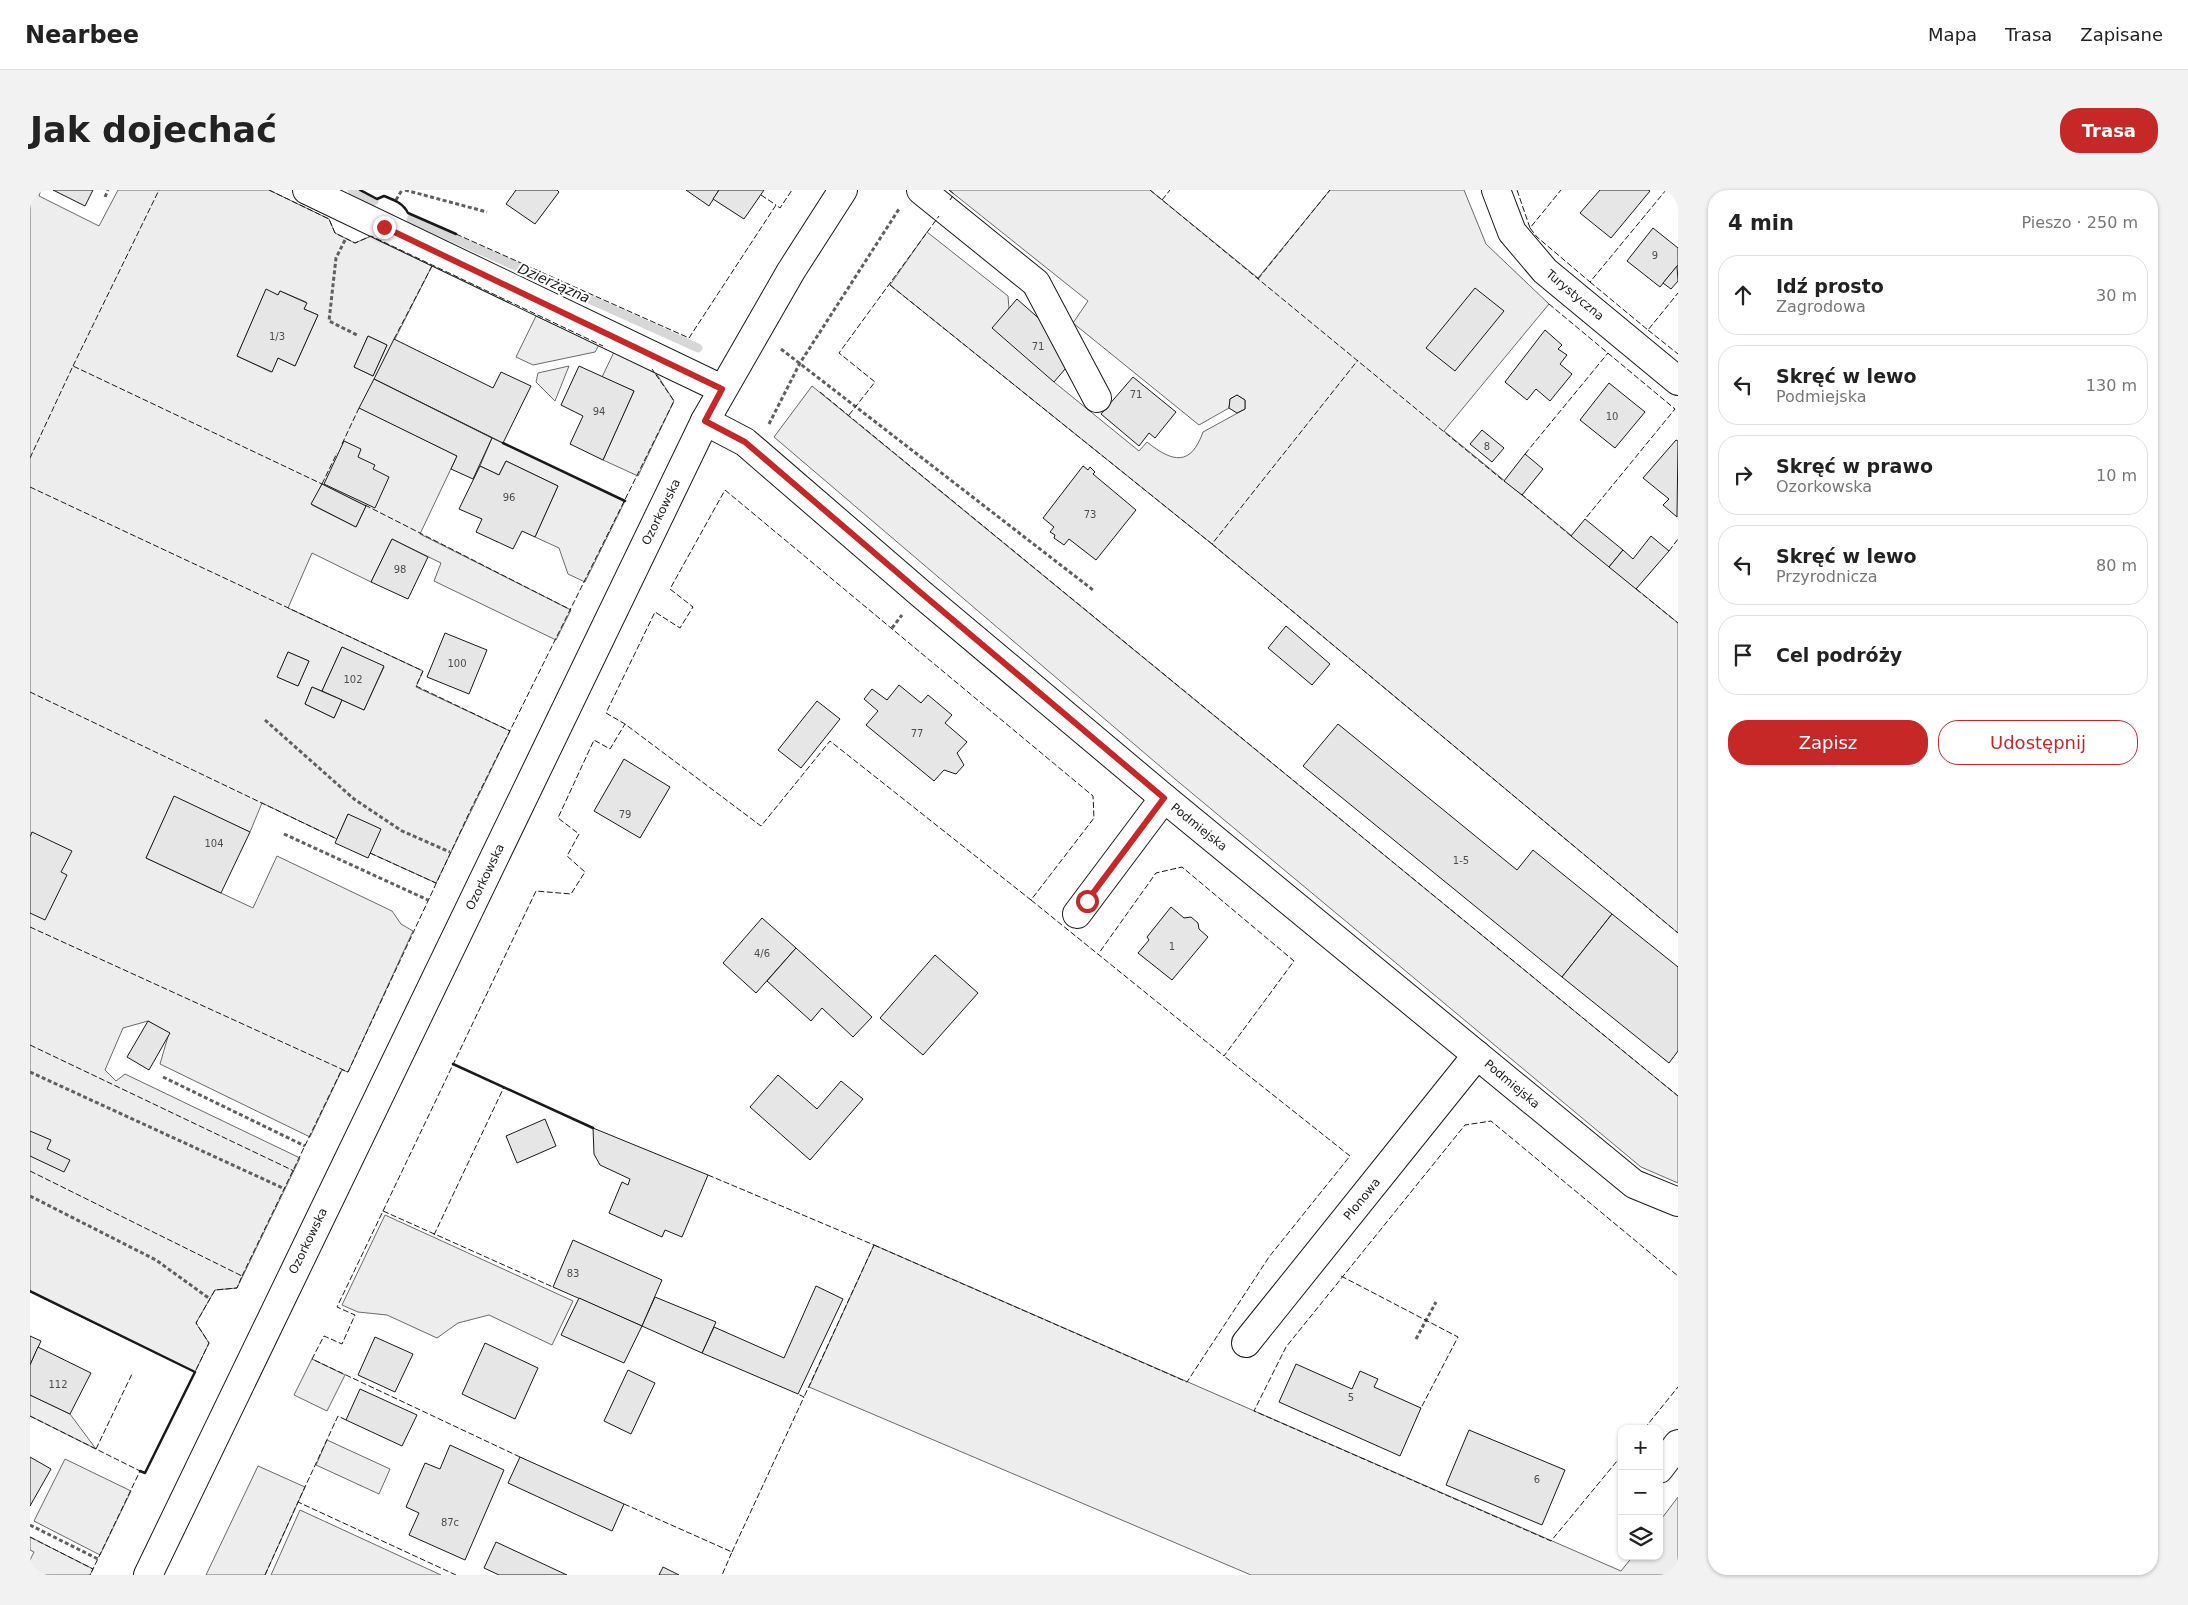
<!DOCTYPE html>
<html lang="pl">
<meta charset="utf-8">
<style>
body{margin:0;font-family:"DejaVu Sans",sans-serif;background:#f2f2f2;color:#222}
.controls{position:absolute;right:15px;bottom:15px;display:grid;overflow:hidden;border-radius:10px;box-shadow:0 1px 4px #0004}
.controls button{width:45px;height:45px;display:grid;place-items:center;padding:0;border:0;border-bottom:1px solid #e0e0e0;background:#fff;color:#222;font:25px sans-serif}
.stop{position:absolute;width:15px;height:15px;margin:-11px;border:4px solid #c62828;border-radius:50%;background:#fff}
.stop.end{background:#c62828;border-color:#fff;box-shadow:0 1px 5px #0008}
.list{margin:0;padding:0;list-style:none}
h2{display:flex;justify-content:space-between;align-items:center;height:65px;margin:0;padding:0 20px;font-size:21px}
h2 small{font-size:16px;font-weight:400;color:#767676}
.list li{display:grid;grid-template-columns:32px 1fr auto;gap:15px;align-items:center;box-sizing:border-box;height:80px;margin:0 10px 10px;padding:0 10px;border:1px solid #e0e0e0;border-radius:20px}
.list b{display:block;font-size:19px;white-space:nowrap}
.list p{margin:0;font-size:16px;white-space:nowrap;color:#767676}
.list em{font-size:16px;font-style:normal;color:#767676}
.actions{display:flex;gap:10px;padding:15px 20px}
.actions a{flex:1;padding:11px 0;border:1px solid #c62828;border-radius:20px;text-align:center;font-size:18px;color:#c62828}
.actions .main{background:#c62828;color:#fff}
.icon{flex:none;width:28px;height:28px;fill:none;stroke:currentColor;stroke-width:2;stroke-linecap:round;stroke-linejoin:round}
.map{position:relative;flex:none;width:1648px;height:1385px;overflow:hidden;border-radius:20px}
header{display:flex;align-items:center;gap:30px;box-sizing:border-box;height:70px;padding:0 25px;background:#fff;border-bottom:1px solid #e0e0e0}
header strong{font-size:24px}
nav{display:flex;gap:28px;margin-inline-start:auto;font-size:18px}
.intro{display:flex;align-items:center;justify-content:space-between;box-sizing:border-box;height:120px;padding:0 30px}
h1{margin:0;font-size:35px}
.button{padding:12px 22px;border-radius:20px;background:#c62828;color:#fff;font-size:18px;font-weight:700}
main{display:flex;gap:30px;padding:0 30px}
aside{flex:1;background:#fff;border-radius:20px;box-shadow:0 1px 4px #0004}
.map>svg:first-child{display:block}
</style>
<header>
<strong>Nearbee</strong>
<nav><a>Mapa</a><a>Trasa</a><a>Zapisane</a></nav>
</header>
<div class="intro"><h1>Jak dojechać</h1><a class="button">Trasa</a></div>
<main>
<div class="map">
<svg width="1648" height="1385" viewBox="0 0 1648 1385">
<rect width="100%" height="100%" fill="#fff"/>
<g fill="#ededed" stroke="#6a6a6a" fill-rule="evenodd">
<path d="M0,0H11L9,6L69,36L88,0H239L299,29L305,43L325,53L341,46L402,76L330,218L427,266L390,344L541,420L526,450L404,391L411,373L362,349L341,392L282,363L258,418L393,481L386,497L480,541L406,693L340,663L318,624L307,649L232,613L220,642L144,607L116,668L223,718L247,666L362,721L371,734L383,741L318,882L312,880L280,947L130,874L139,843L118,831L93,838L75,880L86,891L95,884L270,968L207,1098L185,1100L166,1133L179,1153L165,1182L0,1102ZM236,100L248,105L250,101L276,112L274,119L288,125L265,176L248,168L241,182L207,166ZM338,146L357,155L343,186L324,177ZM292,294L336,316L326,337L282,315ZM312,457L354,477L334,520L312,510L304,528L275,514L282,497L292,501ZM258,462L279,471L268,496L248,487Z"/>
<path d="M919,0H1120L1228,88L1300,0H1434L1456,54L1519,114L1414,241L1648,433V743L1182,354L860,95L897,42L978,106L979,119L1024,192L1109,261L1117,252C1143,273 1161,276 1173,242L1215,219V210L1207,205L1200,209L1199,218L1169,235L1043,133L1058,111Z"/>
<polygon points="506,126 569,155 565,162 503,175 486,167"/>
<polygon points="584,162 624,180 644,211 608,286 573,270 604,201 572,187"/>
<polygon points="539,176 525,211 506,192 508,183"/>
<polygon points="782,196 1648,906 1648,993 1611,977 1145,589 744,247"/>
<polygon points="462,248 595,311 555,392 538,384 529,358 505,347 528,296 476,271 469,285 450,276"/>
<polygon points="355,1025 543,1111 522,1155 459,1125 428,1133 407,1148 357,1125 328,1122 312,1115"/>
<polygon points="844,1055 1591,1381 1603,1366 1629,1366 1629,1332 1648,1307 1648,1385 1221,1385 779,1197"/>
<polygon points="282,1169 315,1185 297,1221 264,1205"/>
<polygon points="0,1205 40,1224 66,1259 0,1226"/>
<polygon points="297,1250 360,1279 349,1304 286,1275"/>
<polygon points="35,1269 101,1301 70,1365 4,1331"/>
<polygon points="228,1276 275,1297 235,1385 176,1385"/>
<polygon points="270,1320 411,1385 241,1385"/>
<polygon points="0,1347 63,1379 60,1385 0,1385 0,1370 4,1362 0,1360"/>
</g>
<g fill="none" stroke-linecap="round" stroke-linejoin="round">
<g stroke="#d7d7d7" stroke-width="9">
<polyline points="322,0 344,11"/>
<polyline points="381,29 668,158"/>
</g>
</g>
<g fill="#e6e6e6" stroke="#1a1a1a">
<polygon points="23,0 63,0 55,16"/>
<polygon points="486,0 527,0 529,2 505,34 476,14"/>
<polygon points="656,0 689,0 679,16"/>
<polygon points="689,0 734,0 714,29 683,9"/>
<polygon points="1570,0 1618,0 1620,1 1581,48 1550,23"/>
<polygon points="1623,38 1648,58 1648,75 1630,97 1597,71"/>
<polygon points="1647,76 1648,91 1641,99 1633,93"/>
<polygon points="1445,98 1474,121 1425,181 1396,158"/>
<polygon points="236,99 248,105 250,101 277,113 274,119 288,125 265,176 248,168 242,182 207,166"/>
<polygon points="987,109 1023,141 1041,172 1024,192 962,138"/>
<polygon points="1515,140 1532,155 1528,159 1537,165 1530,174 1542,184 1520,211 1506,199 1497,210 1475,192"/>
<polygon points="338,146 357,155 343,186 324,177"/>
<polygon points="364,149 463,198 471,182 501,196 473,253 344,189"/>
<polygon points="549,176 604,201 573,270 540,254 553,226 531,215"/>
<polygon points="1103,187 1146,222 1125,248 1119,243 1109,256 1071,224"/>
<polygon points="344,189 462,248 443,289 421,279 427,266 329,218"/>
<polygon points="1579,193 1615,222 1585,258 1550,230"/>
<polygon points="1207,205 1215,210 1215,219 1207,223 1199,218 1200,209"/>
<polygon points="1452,240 1474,258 1462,272 1440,254"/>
<polygon points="1646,250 1648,251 1647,327 1633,315 1639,309 1613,288"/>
<polygon points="314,251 331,259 328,267 345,275 343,279 359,287 345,318 294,294"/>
<polygon points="1495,264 1513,279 1492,305 1474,291"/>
<polygon points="476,271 528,296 505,347 492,341 483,359 446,342 452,329 429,319 450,276 469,285"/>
<polygon points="1053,276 1058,280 1060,277 1065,282 1063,284 1106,320 1066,370 1039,349 1034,355 1024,348 1025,345 1020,342 1024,337 1013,328"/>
<polygon points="292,294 336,316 326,337 281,314"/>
<polygon points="1555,329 1593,360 1579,377 1541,346"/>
<polygon points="1621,346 1639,361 1606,399 1579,377 1593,360 1603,369"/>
<polygon points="362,349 398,367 378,409 341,392"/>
<polygon points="1256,436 1300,474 1282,495 1238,458"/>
<polygon points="415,443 457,460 439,504 397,487"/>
<polygon points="312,457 354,476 334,520 292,501"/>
<polygon points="258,462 279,471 268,496 247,487"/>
<polygon points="869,495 891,513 898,505 922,525 915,533 937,552 927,563 934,575 926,584 914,580 904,591 836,535 848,521 834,509 842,499 857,510"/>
<polygon points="282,497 312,510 304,528 275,514"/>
<polygon points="787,511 810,529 771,578 748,560"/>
<polygon points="1308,534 1487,680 1503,660 1582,724 1532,787 1273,576"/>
<polygon points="594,569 640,597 610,648 564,621"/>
<polygon points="144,606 220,642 191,703 116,668"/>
<polygon points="318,624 351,639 338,668 305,653"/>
<polygon points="2,642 42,661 31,682 37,685 15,730 0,723 0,647"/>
<polygon points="1141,717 1154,728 1161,727 1168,733 1169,739 1178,747 1142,790 1108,763 1119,750 1117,747"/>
<polygon points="1582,724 1648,777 1648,861 1639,873 1532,787"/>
<polygon points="732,728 766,758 726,803 693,773"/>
<polygon points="766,758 842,827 823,847 792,818 781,831 737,791"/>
<polygon points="905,765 948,803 893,865 850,828"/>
<polygon points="118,831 140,843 119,880 97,867"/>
<polygon points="748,885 787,919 811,891 833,909 780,970 720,917"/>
<polygon points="515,929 526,956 487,973 476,946"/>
<polygon points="563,938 678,985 652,1047 635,1040 632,1047 579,1023 592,992 598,995 600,989 570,975 564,964"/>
<polygon points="0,941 21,950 17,959 40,970 34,982 0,966"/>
<polygon points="543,1050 632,1090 612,1136 523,1097"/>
<polygon points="786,1096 813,1109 768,1204 672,1163 684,1137 754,1168"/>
<polygon points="625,1107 686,1132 672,1163 612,1136"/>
<polygon points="549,1108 612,1136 594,1173 531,1145"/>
<polygon points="0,1146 11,1151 0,1175"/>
<polygon points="345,1147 383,1164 365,1202 328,1185"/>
<polygon points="455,1153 508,1178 485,1229 432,1204"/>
<polygon points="8,1157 61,1183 40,1224 0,1205 0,1175"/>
<polygon points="1266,1174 1322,1199 1330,1181 1348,1189 1344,1197 1391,1218 1370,1266 1249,1212"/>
<polygon points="598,1180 625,1193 601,1244 574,1231"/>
<polygon points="330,1199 387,1225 372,1256 316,1230"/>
<polygon points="1439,1240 1535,1280 1512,1335 1416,1295"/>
<polygon points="420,1255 474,1280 435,1370 379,1345 389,1323 376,1317 395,1273 410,1279"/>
<polygon points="0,1267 21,1279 0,1316"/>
<polygon points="490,1267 594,1314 582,1341 478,1293"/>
<polygon points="466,1352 537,1385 469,1385 454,1378"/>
<polygon points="633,1377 649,1385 629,1385"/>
</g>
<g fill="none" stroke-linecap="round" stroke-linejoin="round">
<defs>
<g id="minor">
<polyline points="277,0 692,199"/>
<polyline points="891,0 1006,93 1067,208"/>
<polyline points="1466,0 1482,42 1515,81 1648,191"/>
<polyline points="675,231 715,252 890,403 1134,608 1604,994 1648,1012"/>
<polyline points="1047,724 1134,608"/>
<polyline points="1216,1153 1447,865"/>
<polyline points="1629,1279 1648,1254"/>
</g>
<polyline id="major" points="118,1385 675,231 761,81 813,0"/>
</defs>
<use href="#minor" stroke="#1a1a1a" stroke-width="30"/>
<use href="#major" stroke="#1a1a1a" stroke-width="30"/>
<g stroke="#5f5f5f" stroke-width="3" stroke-dasharray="4 2.5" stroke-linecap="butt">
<polyline points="375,0 457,22"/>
<polyline points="75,7 78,0"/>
<polyline points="366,10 372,0"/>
<polyline points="315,50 306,68 299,131 329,146"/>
<polyline points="751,159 1063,400"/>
<polyline points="739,234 770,173 869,19"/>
<polyline points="862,438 872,425"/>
<polyline points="235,530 324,609 372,641 420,662"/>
<polyline points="254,644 398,710"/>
<polyline points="0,882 255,999"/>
<polyline points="133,887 275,956"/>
<polyline points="0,1006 126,1070 180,1109"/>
<polyline points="1386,1149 1406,1112"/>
<polyline points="0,1335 68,1369"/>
</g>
<use href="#minor" stroke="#fff" stroke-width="28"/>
<use href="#major" stroke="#fff" stroke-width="28"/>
<g stroke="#1a1a1a" stroke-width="1" stroke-dasharray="6 2.5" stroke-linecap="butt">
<polyline points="239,0 299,29 305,43 325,53 341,46 573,156"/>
<polyline points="919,0 924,4 920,10"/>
<polyline points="1120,0 1475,292"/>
<polyline points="1487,0 1500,38 1531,0"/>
<polyline points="731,5 746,15"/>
<polyline points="1132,10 1140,0"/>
<polyline points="1500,38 1507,47 1560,92 1636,0"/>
<polyline points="426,44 659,148 746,15 750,18 762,0"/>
<polyline points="1228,89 1300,0"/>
<polyline points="1560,92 1618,140 1648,103"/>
<polyline points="860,95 1182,354 1328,170"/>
<polyline points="1519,114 1645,219 1555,329"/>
<polyline points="1618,140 1648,164"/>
<polyline points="364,149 402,76"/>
<polyline points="43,176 129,0"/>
<polyline points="790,202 1648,906"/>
<polyline points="819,225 845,192 809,163 909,26"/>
<polyline points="312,254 329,218"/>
<polyline points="1495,264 1578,163"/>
<polyline points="0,268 43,176 292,294"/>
<polyline points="292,294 307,263"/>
<polyline points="0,297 393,481 386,496 480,541"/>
<polygon points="695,300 1063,606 1064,628 1001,710 800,551 731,636 595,534 576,523 625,422 650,438 663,417 640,399"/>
<polyline points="1491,304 1541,346"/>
<polyline points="335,315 541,420"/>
<polyline points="1182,354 1648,743"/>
<polyline points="1639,361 1648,349"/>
<polyline points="1606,399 1648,433"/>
<polyline points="0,502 307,649"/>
<polyline points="340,663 406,693"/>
<polyline points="1001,710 1194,866 1264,771 1152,677 1126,683 1069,763"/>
<polyline points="0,737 318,882 441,619 644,211 622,179"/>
<polyline points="0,855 264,981"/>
<polyline points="0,981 212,1086 207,1098 185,1100 166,1133 179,1153 165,1182"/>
<polyline points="678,985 844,1055 774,1207"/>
<polyline points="353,1021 506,701 541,704 555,682 537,666 549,644 528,628 564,550 580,559 595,534"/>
<polyline points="404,1045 474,897"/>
<polyline points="844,1055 1157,1192 1239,1067 1320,966 1194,866"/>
<polyline points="212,1086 312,879"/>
<polyline points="1311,1086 1428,1147 1391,1218"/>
<polyline points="0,1226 110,1281 63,1379"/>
<polyline points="316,1230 308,1226 268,1312 426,1385"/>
<polyline points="1614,1239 1648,1197"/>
<polyline points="66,1259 102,1184"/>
<polyline points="1592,1265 1521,1351 1224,1221 1256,1157 1435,935 1461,931 1648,1086"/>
<polyline points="490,1267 282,1169 294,1146 312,1154 325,1125 307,1117 353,1021 523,1097"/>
<polyline points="594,1314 702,1362 692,1385"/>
<polyline points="0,1347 63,1379 60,1385"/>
<polyline points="702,1362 774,1207 768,1204"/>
<polyline points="235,1385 268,1312"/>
</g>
<g stroke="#1a1a1a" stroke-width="2.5">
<path d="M330,0L347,9L354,6C364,10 373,13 378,23L426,44"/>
<polyline points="473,253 595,311"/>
<polyline points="423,874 563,938"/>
<polyline points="0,1101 165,1182 115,1283 110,1281"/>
</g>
</g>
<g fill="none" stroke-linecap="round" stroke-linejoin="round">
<polyline stroke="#c62828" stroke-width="6" points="354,37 692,199 675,231 715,252 890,402 1134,608 1057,711"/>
</g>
<g text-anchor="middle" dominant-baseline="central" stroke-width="4" stroke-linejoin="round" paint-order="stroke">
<g font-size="10" fill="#4d4d4d">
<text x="1625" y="65">9</text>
<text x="247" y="146">1/3</text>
<text x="1008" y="156">71</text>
<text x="1106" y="204">71</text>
<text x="569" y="221">94</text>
<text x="1582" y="226">10</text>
<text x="1457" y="256">8</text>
<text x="479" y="307">96</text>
<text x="1060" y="324">73</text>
<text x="370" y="379">98</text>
<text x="427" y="473">100</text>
<text x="323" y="489">102</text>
<text x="887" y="543">77</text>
<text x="595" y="624">79</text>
<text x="184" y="653">104</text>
<text x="1431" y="670">1-5</text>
<text x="1142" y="756">1</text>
<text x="732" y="763">4/6</text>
<text x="543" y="1083">83</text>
<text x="28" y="1194">112</text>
<text x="1321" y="1207">5</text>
<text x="1507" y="1289">6</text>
<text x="420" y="1332">87c</text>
</g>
<g font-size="12" fill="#1a1a1a" stroke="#fff">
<text transform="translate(1545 105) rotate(40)">Turystyczna</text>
<text transform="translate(631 322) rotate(-64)">Ozorkowska</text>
<text transform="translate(1169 637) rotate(39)">Podmiejska</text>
<text transform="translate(455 687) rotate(-64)">Ozorkowska</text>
<text transform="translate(1482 894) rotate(40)">Podmiejska</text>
<text transform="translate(1332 1009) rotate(-51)">Plonowa</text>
<text transform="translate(278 1051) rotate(-64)">Ozorkowska</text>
</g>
<g font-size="14" font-style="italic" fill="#1a1a1a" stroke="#fff">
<text transform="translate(524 93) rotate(24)">Dzierżązna</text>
</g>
</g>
</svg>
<div class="controls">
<button>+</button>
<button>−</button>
<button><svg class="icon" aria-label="layers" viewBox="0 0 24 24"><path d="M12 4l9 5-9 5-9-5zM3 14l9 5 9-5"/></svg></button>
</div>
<div class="stop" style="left:1057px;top:711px"></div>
<div class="stop end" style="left:354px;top:37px"></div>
</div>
<aside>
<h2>4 min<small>Pieszo · 250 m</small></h2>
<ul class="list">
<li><svg class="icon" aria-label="ahead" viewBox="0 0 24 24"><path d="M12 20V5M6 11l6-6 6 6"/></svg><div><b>Idź prosto</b><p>Zagrodowa</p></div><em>30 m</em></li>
<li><svg class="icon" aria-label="left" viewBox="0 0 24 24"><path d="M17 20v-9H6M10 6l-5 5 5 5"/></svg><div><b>Skręć w lewo</b><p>Podmiejska</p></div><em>130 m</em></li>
<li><svg class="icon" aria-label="right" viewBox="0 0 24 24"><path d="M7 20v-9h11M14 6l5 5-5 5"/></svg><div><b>Skręć w prawo</b><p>Ozorkowska</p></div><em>10 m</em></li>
<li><svg class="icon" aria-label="left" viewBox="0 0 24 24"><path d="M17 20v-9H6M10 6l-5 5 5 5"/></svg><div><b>Skręć w lewo</b><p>Przyrodnicza</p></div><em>80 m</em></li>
<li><svg class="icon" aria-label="arrive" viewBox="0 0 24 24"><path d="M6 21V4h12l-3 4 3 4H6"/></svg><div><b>Cel podróży</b></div></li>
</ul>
<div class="actions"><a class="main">Zapisz</a><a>Udostępnij</a></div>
</aside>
</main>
